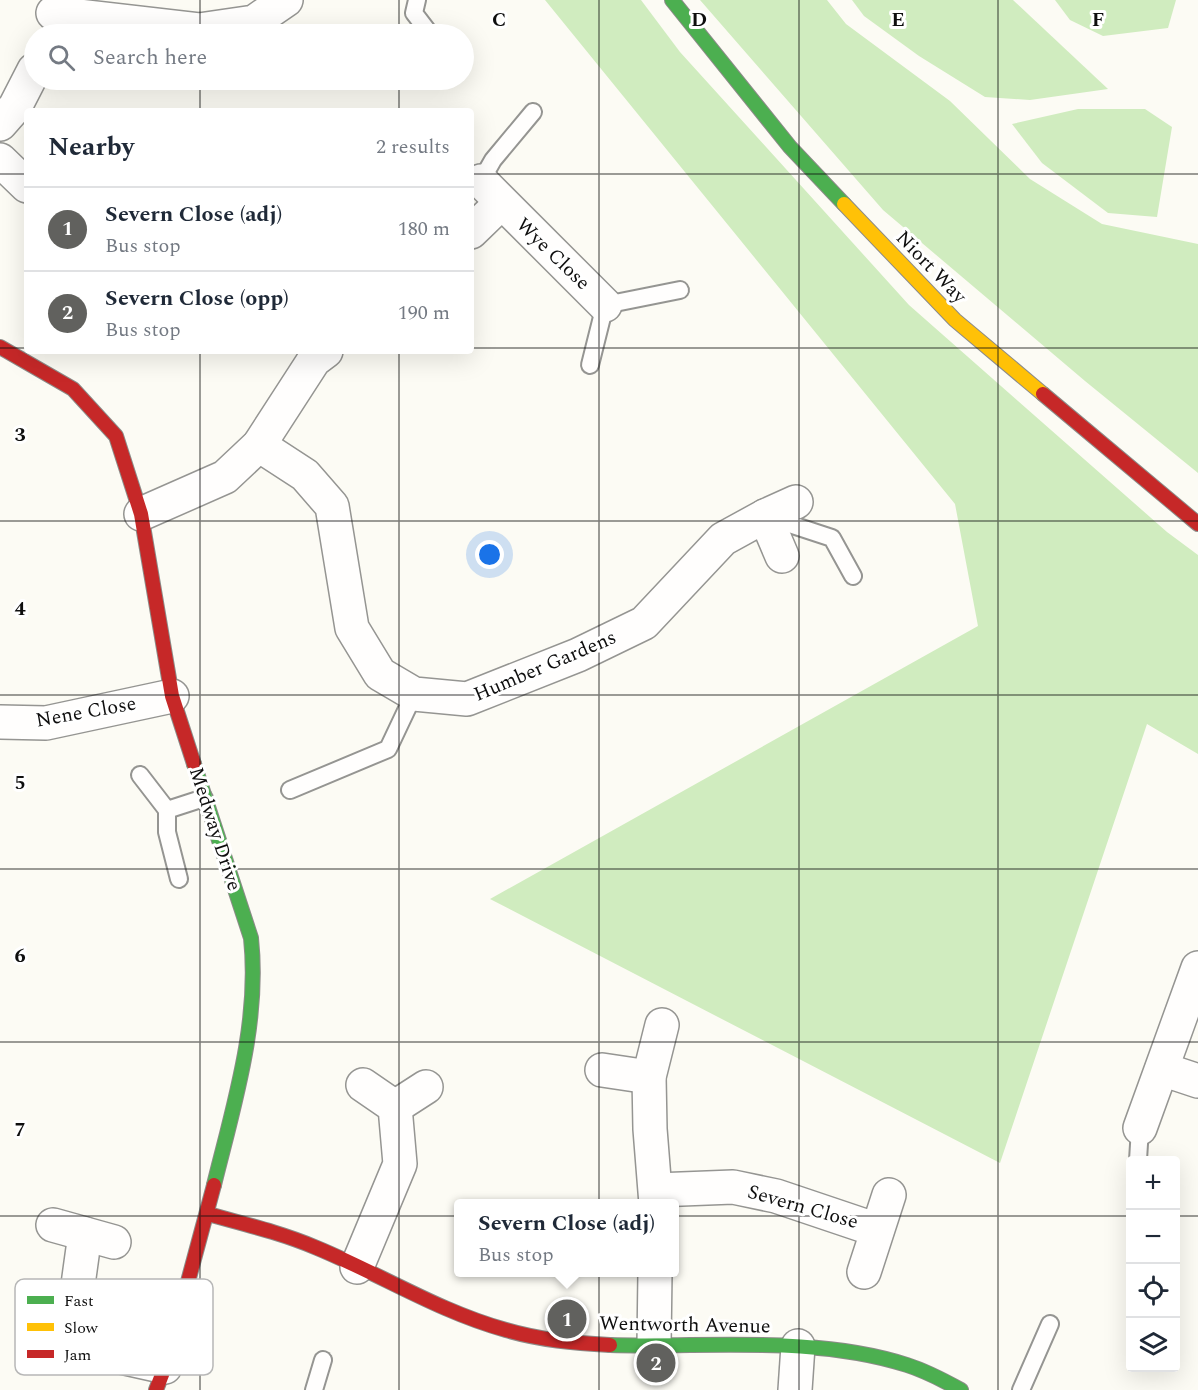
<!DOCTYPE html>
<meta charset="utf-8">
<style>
body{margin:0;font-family:Spectral,serif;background:#f2f2f3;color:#1f2937}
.controls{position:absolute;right:18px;bottom:18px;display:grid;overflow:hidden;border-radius:6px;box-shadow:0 6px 24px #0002}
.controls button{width:54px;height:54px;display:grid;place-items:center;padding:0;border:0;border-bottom:2px solid #e0e1e3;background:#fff;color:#1f2937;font:30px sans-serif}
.you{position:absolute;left:490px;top:555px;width:21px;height:21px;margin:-15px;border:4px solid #fff;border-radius:50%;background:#1a73e8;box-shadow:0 0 0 9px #1a73e833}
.badge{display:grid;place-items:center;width:39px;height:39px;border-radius:50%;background:#61615e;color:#fff;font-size:20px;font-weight:700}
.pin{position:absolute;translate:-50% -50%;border:3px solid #fff;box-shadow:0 2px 6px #0006}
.popup{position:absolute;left:454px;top:1199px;width:225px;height:78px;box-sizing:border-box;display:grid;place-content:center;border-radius:6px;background:#fff;filter:drop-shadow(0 2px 4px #0005);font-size:20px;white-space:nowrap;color:#747a83}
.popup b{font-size:22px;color:#1f2937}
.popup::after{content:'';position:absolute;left:50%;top:100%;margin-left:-12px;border:12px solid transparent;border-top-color:#fff}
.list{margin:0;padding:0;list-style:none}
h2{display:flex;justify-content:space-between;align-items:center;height:78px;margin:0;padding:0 24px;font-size:26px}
h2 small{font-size:20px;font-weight:400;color:#747a83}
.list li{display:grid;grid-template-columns:39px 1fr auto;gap:18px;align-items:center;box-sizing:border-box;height:84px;padding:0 24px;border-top:2px solid #e0e1e3}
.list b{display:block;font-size:22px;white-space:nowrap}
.list p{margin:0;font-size:20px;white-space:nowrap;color:#747a83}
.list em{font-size:20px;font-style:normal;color:#747a83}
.icon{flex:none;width:33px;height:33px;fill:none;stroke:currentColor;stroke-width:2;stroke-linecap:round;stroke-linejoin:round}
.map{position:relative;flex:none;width:1198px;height:1390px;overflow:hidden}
.search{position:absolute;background:#fff;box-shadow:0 6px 24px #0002;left:24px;top:24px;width:450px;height:66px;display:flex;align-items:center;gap:15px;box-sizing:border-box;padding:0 21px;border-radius:33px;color:#747a83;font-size:22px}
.panel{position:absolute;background:#fff;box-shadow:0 6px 24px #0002;left:24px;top:108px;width:450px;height:246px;border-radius:6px}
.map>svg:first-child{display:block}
</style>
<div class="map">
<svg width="1198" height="1390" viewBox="0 0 1198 1390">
<rect width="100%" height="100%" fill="#fcfbf4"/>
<g fill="#d0ecbf">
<polygon points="545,0 641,0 680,52 909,305 1167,532 1198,555 1198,754 1147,724 1000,1163 490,899 978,626 955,504"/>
<polygon points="700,0 827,0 846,24 950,101 1030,179 1102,224 1198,244 1198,473 1085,381 883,210"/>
<polygon points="852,0 1013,0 1108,89 1030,100 985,97 919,56 864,16"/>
<polygon points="1055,0 1176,0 1168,28 1103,36 1070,20"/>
<polygon points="1078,109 1145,109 1172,127 1157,217 1108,213 1042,163 1012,124"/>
</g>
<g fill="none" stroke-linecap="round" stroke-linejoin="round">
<defs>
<g id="lane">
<polyline points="417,0 414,13 427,30"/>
<polyline points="481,181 493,160 533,112"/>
<polyline points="590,365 605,305 680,290"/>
<polyline points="768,517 832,538 853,576"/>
<polyline points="140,775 167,810 167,832 179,879"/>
<polyline points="290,790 388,749 414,694"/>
<polyline points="167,810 204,798"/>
<polyline points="1138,1160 1140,1128"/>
<polyline points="314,1390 323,1360"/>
<polyline points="1021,1390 1050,1324"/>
</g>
<g id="street">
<polyline points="53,13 199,30 254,22 286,0"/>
<polyline points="0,124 15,107 34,70"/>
<polyline points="0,160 27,186"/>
<polyline points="481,181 605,305"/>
<polyline points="471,232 501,203"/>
<polyline points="259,445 305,475 332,506 352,628 380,674 414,694 467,699 578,655 644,623 723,539 765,516 796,502"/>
<polyline points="141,514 225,477 259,445 314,360 326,351"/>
<polyline points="765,516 782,556"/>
<polyline points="0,722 46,723 172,696"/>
<polyline points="1162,1069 1198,1081"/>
<polyline points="602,1070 649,1077"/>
<polyline points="395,1107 426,1087"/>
<polyline points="1140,1128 1198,968"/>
<polyline points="656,1190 733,1187 776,1196 877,1230"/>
<polyline points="656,1204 650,1129 649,1077 662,1025"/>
<polyline points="53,1225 114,1242"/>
<polyline points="85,1234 72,1328 75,1342 89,1350 165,1367"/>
<polyline points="357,1267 400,1164 395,1107 363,1085"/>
<polyline points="864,1272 889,1195"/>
<polyline points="654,1345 655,1272"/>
<polyline points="795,1390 798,1346"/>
</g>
<g id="fast">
<polyline points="672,0 790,147 844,204"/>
<path d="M194,764L251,938C260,1022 234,1104 214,1185"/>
<path d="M610,1345C706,1348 814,1335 907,1365C926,1371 943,1380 961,1390"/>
</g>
<polyline id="slow" points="844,204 955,320 1043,394"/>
<g id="jam">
<polyline points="0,347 73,389 116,436 141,514 172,696 194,764"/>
<polyline points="1043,394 1198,524"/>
<path d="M208,1214C244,1224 282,1233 317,1248C380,1274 440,1312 506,1330C540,1340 574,1343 610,1345"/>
<polyline points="156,1390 165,1367 214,1185"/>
</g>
</defs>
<use href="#lane" stroke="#959592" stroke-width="20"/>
<use href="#street" stroke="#959592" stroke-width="36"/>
<use href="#fast" stroke="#8c8b88" stroke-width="16"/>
<use href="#slow" stroke="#8c8b88" stroke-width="16"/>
<use href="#jam" stroke="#8c8b88" stroke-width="16"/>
<use href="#lane" stroke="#fffefd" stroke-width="16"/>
<use href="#street" stroke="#fffefd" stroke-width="33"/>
<use href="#fast" stroke="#4caf50" stroke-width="14"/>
<use href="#slow" stroke="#ffc107" stroke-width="14"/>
<use href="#jam" stroke="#c62828" stroke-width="14"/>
</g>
<path fill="none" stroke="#0e0e0e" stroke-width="1.5" stroke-opacity="0.55" d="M200,0V34M399,0V34M599,0V1390M799,0V1390M998,0V1390M200,80V111M399,80V111M0,174H27M471,174H1198M0,348H27M471,348H1198M200,351V1390M399,351V1390M0,521H1198M0,695H1198M0,869H1198M0,1042H1198M0,1216H1130M1176,1216H1198"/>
<g text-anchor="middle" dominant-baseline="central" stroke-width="6" stroke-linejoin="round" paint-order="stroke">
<g font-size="20" fill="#0e0e0e" stroke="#fff">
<text transform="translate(553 254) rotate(44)">Wye Close</text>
<text transform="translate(931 267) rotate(46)">Niort Way</text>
<text transform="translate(545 666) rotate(-23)">Humber Gardens</text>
<text transform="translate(86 712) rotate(-10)">Nene Close</text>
<text transform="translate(215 829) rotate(72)">Medway Drive</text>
<text transform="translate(803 1207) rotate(16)">Severn Close</text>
<text transform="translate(685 1325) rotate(1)">Wentworth Avenue</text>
</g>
</g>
<rect x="15" y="1279" width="198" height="96" rx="9" fill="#fff" stroke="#b7b7b7" stroke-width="1.5"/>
<rect x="27" y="1296" width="27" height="8" fill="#4caf50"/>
<rect x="27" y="1323" width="27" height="8" fill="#ffc107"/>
<rect x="27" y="1350" width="27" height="8" fill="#c62828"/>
<g font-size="16" fill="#0e0e0e">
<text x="64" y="1306">Fast</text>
<text x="64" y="1333">Slow</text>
<text x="64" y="1360">Jam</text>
</g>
<g font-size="20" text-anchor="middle" font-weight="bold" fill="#0e0e0e" stroke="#fff" stroke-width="6" stroke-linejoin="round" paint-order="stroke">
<text x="499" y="26">C</text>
<text x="699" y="26">D</text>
<text x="898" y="26">E</text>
<text x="1098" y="26">F</text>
<text x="20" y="441">3</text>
<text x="20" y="615">4</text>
<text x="20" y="789">5</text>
<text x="20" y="962">6</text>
<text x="20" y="1136">7</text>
</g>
</svg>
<div class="controls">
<button>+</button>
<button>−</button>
<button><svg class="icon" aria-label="locate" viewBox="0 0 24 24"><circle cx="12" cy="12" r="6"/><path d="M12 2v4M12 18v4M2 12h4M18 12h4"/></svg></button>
<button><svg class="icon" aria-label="layers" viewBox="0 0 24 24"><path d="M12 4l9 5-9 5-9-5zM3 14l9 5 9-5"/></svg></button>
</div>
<div class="you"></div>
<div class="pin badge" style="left:567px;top:1319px">1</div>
<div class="popup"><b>Severn Close (adj)</b>Bus stop</div>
<div class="pin badge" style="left:656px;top:1363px">2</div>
<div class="search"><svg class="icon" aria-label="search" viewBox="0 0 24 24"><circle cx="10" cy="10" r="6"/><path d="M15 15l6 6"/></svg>Search here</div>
<section class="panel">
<h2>Nearby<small>2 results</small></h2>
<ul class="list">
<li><span class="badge">1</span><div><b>Severn Close (adj)</b><p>Bus stop</p></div><em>180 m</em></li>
<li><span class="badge">2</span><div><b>Severn Close (opp)</b><p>Bus stop</p></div><em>190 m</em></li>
</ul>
</section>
</div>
